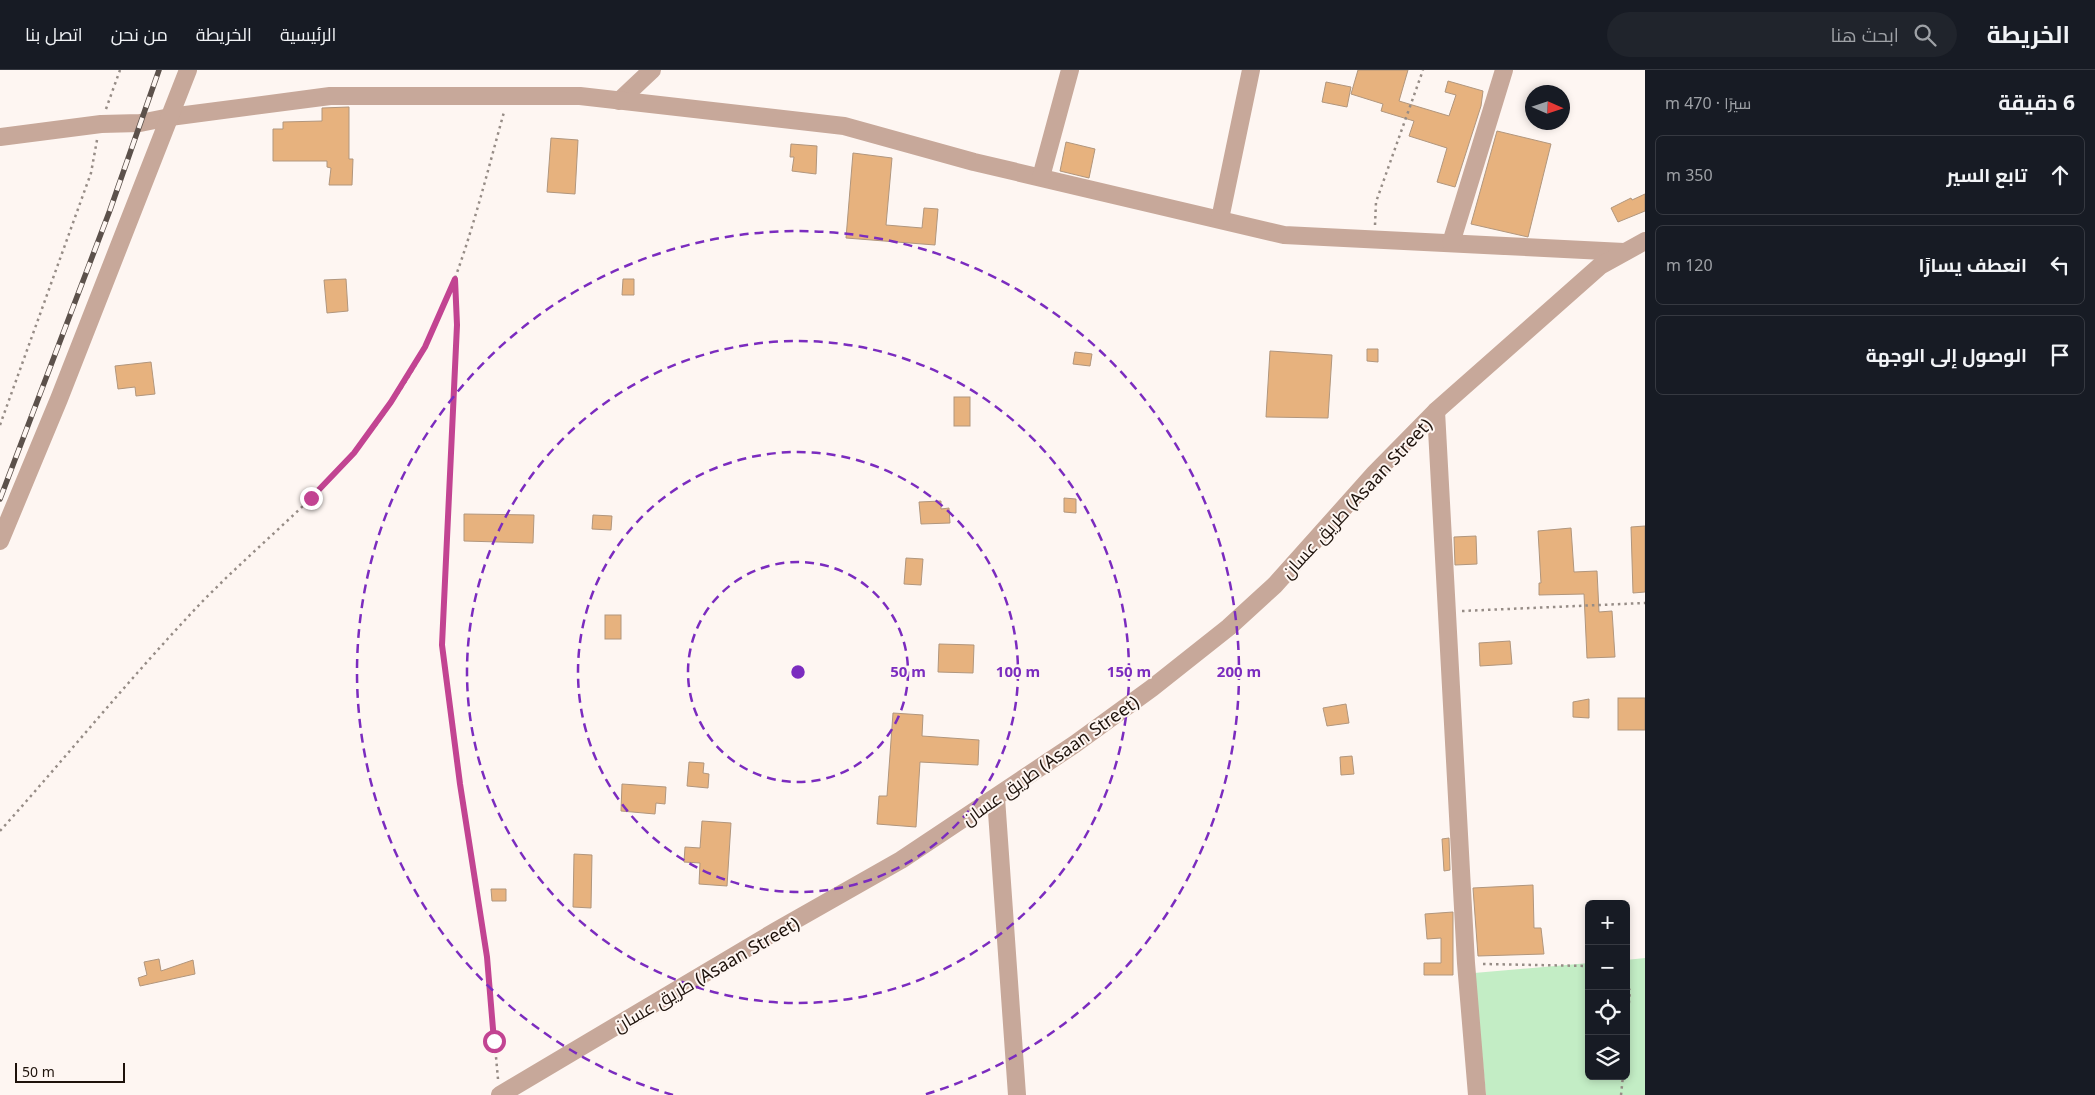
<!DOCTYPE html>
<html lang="ar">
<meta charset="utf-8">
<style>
body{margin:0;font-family:"Noto Sans",Cairo,sans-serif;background:#20242c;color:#f1f3f6;direction:rtl}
.controls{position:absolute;right:15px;bottom:15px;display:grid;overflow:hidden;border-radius:8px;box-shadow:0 2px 8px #0003}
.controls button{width:45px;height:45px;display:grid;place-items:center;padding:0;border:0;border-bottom:1px solid #363941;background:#171b24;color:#f1f3f6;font:25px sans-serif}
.compass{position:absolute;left:1525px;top:15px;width:45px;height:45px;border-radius:50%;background:#171b24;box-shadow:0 2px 8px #0003;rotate:93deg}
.scale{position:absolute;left:15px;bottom:12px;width:110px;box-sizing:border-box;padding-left:5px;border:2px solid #1e120b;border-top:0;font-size:14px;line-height:18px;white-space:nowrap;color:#1e120b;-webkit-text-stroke:4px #fef6f2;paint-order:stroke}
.stop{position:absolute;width:15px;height:15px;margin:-11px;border:4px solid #c24492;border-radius:50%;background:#fff}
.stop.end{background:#c24492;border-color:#fff;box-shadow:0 1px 5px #0008}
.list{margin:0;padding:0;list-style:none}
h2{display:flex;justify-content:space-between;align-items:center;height:65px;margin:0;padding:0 20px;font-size:21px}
h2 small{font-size:16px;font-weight:400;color:#9ea1a6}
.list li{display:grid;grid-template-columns:32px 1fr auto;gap:15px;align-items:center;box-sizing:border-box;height:80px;margin:0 10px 10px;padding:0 10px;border:1px solid #363941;border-radius:8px}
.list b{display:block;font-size:19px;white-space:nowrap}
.list em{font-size:16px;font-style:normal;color:#9ea1a6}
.icon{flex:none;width:28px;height:28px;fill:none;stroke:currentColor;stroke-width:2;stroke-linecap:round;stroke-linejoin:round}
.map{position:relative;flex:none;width:1645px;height:1025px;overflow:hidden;direction:ltr}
header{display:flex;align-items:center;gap:30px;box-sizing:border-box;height:70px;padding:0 25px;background:#171b24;border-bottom:1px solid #363941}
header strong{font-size:24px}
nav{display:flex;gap:28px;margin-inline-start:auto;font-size:18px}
.search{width:350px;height:45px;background:#20242c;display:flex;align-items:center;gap:12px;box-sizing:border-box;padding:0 18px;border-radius:28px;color:#9ea1a6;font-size:19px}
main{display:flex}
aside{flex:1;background:#171b24}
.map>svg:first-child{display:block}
</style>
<header>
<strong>الخريطة</strong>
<div class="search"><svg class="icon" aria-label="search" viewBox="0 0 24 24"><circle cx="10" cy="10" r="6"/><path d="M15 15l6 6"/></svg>ابحث هنا</div>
<nav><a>الرئيسية</a><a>الخريطة</a><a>من نحن</a><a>اتصل بنا</a></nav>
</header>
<main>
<aside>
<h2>6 دقيقة<small>سيرًا · 470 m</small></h2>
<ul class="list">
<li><svg class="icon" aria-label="ahead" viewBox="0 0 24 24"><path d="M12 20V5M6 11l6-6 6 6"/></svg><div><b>تابع السير</b></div><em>350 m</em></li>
<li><svg class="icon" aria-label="left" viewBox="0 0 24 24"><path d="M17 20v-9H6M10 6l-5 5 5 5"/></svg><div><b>انعطف يسارًا</b></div><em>120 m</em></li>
<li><svg class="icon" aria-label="arrive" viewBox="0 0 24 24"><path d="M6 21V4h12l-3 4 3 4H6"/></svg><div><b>الوصول إلى الوجهة</b></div></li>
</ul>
</aside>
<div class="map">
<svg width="1645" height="1025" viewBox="0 0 1645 1025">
<rect width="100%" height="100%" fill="#fef6f2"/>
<polygon fill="#c3edc5" points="1645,888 1645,1025 1486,1025 1474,903 1589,893 1589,1006 1626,1006 1626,890"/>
<g fill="#e7b27e" stroke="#b1967d">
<polygon points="1358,0 1408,0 1399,31 1449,46 1456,25 1445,22 1448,11 1483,21 1481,36 1455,117 1437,112 1447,78 1409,66 1414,51 1381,41 1383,34 1351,24"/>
<polygon points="1326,12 1351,17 1347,37 1322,32"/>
<polygon points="349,37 349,89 353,89 352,115 329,115 331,98 327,97 327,91 273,91 273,59 283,59 283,52 322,51 322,38"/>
<polygon points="1497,61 1551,74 1528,167 1471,154"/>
<polygon points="551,68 578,70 575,124 547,122"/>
<polygon points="1066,72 1095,79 1089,108 1060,101"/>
<polygon points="791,74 817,76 816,104 792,101 794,87 790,87"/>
<polygon points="853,83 892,88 886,155 922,158 924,138 938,139 935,175 846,168"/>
<polygon points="1645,124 1645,141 1618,152 1611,138 1631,128 1632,130"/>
<polygon points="346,209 348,241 327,243 324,210"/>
<polygon points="623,209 634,209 634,225 622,225"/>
<polygon points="1367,279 1378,279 1378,292 1367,291"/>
<polygon points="1270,281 1332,285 1328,348 1266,347"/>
<polygon points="1075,282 1092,284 1090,296 1073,294"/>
<polygon points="151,292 155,324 136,326 135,317 118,319 115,296"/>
<rect x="954" y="327" width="16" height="29"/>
<polygon points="1064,428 1076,429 1076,443 1064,442"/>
<polygon points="941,431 941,439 949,438 950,453 921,454 919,432"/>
<polygon points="464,444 534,445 533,473 464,471"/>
<polygon points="593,445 612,446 611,460 592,459"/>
<polygon points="1645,456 1645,522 1633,523 1631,457"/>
<polygon points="1571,458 1574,502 1597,501 1599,542 1612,541 1615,587 1587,588 1584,524 1539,525 1539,513 1541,513 1538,461"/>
<polygon points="1476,466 1477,494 1455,495 1454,467"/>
<polygon points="906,488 923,489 921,515 904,514"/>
<rect x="605" y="545" width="16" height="24"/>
<polygon points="1510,571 1512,594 1480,596 1479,573"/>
<polygon points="939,574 974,575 973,603 938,602"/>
<rect x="1618" y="628" width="27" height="32"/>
<polygon points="1589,629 1589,648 1573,647 1573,632"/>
<polygon points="1346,634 1349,653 1327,656 1323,638"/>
<polygon points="893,643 923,645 922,666 979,670 978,695 920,692 916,757 877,754 879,726 887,726"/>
<polygon points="1352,686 1354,704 1341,705 1340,687"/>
<polygon points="689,692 704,693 703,703 709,704 708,718 687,716"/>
<polygon points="622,714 666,717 665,734 656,733 655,744 621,741"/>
<polygon points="702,751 731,753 727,816 699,814 700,793 684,792 685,777 700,778"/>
<polygon points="1449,768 1450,800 1444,801 1442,769"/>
<polygon points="574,784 592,785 591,838 573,837"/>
<polygon points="1533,815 1534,858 1541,858 1544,884 1478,886 1473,818"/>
<polygon points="491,819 506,819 506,831 492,831"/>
<polygon points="1453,842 1453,905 1424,905 1424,893 1441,893 1441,868 1427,869 1425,844"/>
<polygon points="159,889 161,901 193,890 195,904 140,916 138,908 147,905 144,892"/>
</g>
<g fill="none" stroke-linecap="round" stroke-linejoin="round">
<g stroke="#968c86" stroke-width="2.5" stroke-dasharray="2.5 4" stroke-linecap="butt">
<polyline points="106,39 120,0"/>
<polyline points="1375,155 1376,132 1423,0"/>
<polyline points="455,211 457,255 443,575 460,714 487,887 498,1009"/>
<polyline points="0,355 91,103 97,70"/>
<polyline points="1462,541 1645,533"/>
<path d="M0,761C67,686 130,608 199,535C249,483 306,438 353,384C376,358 410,308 426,276C463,203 482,121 504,42"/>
<polyline points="1483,894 1589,896"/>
<polyline points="1626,912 1630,921 1626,965"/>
<polyline points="1621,1025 1623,1006"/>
</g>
<g stroke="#c7a89a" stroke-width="18">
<polyline points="619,31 652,0"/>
<polyline points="0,67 101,54 140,53 170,47 330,26 580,26 844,56 974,92 1284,165 1624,182"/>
<polyline points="1041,107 1070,0"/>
<polyline points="1220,149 1251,0"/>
<polyline points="1451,173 1504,0"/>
<polyline points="1436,341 1466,893 1477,1025"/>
<polyline points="0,471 59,329 188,0"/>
<polyline points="996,728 1017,1025"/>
<polyline points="500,1025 776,861 901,790 1075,674 1152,618 1229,557 1275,515 1375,403 1436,341 1600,196 1645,171"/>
</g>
<defs>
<polyline id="rail" points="0,429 110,140 159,0"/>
</defs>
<use href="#rail" stroke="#5c514b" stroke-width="5.5"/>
<use href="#rail" stroke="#fef6f2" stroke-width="4" stroke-dasharray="11" stroke-linecap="butt"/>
</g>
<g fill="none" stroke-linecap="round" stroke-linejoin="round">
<polyline stroke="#c24492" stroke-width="6" points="311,428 354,383 391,332 425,277 455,209 457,255 442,575 460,714 487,887 494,971"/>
</g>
<g fill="none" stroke="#7b2cbf" stroke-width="2.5" stroke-dasharray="9 6">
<circle cx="798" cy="602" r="110"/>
<circle cx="798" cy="602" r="220"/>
<circle cx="798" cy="602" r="331"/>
<path d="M673 1025A441 441 0 1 1 923 1025"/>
</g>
<g text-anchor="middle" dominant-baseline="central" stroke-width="4" stroke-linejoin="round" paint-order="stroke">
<g font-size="18" fill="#1e120b" stroke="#fef6f2">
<text transform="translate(1356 428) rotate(-47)">طريق عسان (Asaan Street)</text>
<text transform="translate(1050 690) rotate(-35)">طريق عسان (Asaan Street)</text>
<text transform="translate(706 904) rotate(-30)">طريق عسان (Asaan Street)</text>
</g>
</g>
<circle cx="798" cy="602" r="8" fill="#7b2cbf" stroke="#fef6f2" stroke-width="2.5"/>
<g font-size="15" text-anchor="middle" font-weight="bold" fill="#7b2cbf" stroke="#fef6f2" stroke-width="4" stroke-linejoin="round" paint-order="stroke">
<text x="908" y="607">50 m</text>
<text x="1018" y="607">100 m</text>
<text x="1129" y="607">150 m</text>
<text x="1239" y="607">200 m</text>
</g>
</svg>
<div class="controls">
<button>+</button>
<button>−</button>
<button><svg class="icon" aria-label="locate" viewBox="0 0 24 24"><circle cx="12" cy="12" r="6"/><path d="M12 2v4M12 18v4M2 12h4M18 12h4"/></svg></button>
<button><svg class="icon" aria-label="layers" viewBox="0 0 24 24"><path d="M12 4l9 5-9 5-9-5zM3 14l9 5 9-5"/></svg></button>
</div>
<svg class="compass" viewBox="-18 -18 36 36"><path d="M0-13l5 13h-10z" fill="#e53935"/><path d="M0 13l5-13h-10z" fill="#9ea1a6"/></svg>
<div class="scale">50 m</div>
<div class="stop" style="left:494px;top:971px"></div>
<div class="stop end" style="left:311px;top:428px"></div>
</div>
</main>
